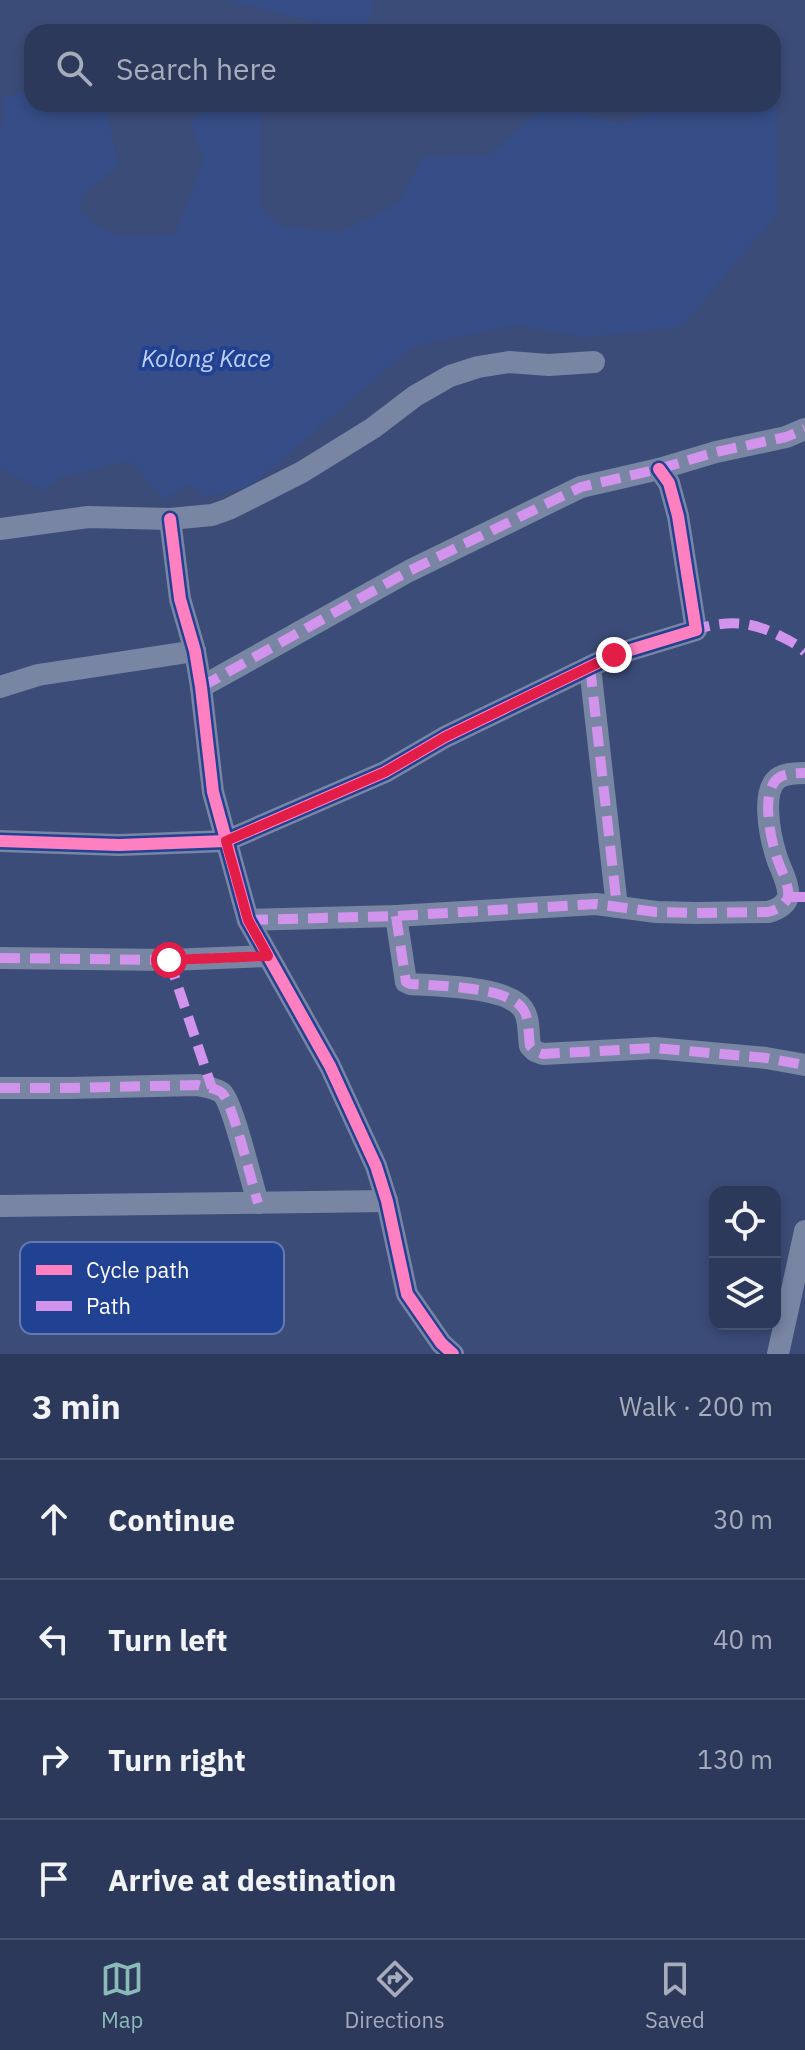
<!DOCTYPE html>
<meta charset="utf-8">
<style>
body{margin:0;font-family:"IBM Plex Sans",sans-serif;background:#384463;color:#f1f3f6}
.controls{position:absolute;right:24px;bottom:24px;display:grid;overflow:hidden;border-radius:16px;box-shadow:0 4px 12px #0003}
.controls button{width:72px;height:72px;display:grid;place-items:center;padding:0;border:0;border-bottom:2px solid #485370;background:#2c395a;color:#f1f3f6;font:40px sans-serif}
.stop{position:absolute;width:24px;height:24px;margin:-18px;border:6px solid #e11d48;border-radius:50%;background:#fff}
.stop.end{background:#e11d48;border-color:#fff;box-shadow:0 2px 8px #0008}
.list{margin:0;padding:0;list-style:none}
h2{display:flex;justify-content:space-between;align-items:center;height:104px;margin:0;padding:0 32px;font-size:34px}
h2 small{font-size:26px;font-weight:400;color:#a6acbb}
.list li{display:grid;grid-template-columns:52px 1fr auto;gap:24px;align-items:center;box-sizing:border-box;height:120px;padding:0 32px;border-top:2px solid #485370}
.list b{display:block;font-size:30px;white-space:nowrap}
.list em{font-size:26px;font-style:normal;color:#a6acbb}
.icon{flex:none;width:44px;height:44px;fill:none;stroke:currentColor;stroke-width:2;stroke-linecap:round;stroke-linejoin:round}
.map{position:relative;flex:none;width:805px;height:1354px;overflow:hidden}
.search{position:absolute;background:#2c395a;box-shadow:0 4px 12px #0003;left:24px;right:24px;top:24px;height:88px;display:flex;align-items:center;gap:20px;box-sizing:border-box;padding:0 28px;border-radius:24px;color:#a6acbb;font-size:30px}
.sheet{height:584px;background:#2c395a}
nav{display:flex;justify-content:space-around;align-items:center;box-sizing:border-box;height:112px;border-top:2px solid #485370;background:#2c395a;font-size:22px;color:#a6acbb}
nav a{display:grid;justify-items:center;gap:4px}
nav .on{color:#8bbbb9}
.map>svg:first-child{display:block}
</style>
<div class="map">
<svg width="805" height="1354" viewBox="0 0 805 1354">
<rect width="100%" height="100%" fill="#3b4c78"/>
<g fill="#364d87">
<polygon points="226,0 373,0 370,20 358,32"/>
<polygon points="773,51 776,52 777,215 681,327 587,337 515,325 414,346 250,487 203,497 189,484 164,500 130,461 62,477 43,490 0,469 0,127 4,122 3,98 32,88 32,104 106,104 118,165 82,196 79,210 101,229 127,237 175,234 204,159 190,122 211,104 253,104 261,112 259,204 279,226 339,233 398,204 423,157 488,156 547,104 622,124 668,104 773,104"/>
</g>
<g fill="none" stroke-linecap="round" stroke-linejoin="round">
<g stroke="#7885a3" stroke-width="22">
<polyline points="170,519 180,599 195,651 201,687 213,792 248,920 330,1066 376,1166 387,1201 407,1294 441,1343 453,1354"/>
<polyline points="0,529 88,517 170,519 212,515 229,509 302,472 373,428 415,396 450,376 478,367 509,362 549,365 594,362"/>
<polyline points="590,667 617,907"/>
<polyline points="0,687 38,675 195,651"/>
<polyline points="201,687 409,571 581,487 659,469 716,452 786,437 805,429"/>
<polyline points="0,841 119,845 226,841 385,772 445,737 614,655 696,630 678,516 669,483 659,469"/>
<path d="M396,916L406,982L410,984C436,986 508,986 523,1009C530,1019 528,1034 530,1046L535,1051L543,1054L655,1048L766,1058L805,1065"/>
<path d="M248,920L396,916L596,904L656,912L696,913L768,912C776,910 785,906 788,897C790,884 779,867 776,855C770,836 760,788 780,777C787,773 798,773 805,773"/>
<polyline points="0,958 169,960 268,956"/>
<path d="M0,1088H68L198,1085C205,1087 216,1088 222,1093C233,1103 252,1184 258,1203"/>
<polyline points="0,1206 387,1201"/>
<polyline points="778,1354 805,1231"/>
</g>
<g stroke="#d193ec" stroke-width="10" stroke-dasharray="20 10" stroke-linecap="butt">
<path d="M690,631C723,621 746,619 778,635C788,640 797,644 805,652"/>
<polyline points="590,667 617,907"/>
<polyline points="201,687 409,571 581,487 659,469 716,452 786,437 805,429"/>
<polyline points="788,897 805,897"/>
<path d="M396,916L406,982L410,984C436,986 508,986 523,1009C530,1019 528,1034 530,1046L535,1051L543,1054L655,1048L766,1058L805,1065"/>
<path d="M248,920L396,916L596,904L656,912L696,913L768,912C776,910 785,906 788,897C790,884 779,867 776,855C770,836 760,788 780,777C787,773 798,773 805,773"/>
<polyline points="0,958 169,960 268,956"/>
<polyline points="169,960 212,1088"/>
<path d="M0,1088H68L198,1085C205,1087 216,1088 222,1093C233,1103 252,1184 258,1203"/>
</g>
<defs>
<g id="cycleway">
<polyline points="170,519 180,599 195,651 201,687 213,792 248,920 330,1066 376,1166 387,1201 407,1294 441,1343 453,1354"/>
<polyline points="0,841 119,845 226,841 385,772 445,737 614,655 696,630 678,516 669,483 659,469"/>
</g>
</defs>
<use href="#cycleway" stroke="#214192" stroke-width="17"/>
<use href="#cycleway" stroke="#ff80c0" stroke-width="12"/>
</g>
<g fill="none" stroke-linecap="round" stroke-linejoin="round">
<polyline stroke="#e11d48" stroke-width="10" points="169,960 268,956 248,920 226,841 385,772 445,737 614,655"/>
</g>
<g text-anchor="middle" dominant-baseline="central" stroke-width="8" stroke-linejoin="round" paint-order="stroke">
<g font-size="24" font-style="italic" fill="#bfcff4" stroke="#214192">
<text x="206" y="358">Kolong Kace</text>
</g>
</g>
<rect x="20" y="1242" width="264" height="92" rx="12" fill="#214192" stroke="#647ab3" stroke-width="2"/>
<rect x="36" y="1265" width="36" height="10" fill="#ff80c0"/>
<rect x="36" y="1301" width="36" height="10" fill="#d193ec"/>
<g font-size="22" fill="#fff">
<text x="86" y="1278">Cycle path</text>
<text x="86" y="1314">Path</text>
</g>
</svg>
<div class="controls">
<button><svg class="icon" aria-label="locate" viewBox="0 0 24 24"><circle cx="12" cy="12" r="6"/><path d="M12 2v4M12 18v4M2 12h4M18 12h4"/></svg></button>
<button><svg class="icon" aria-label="layers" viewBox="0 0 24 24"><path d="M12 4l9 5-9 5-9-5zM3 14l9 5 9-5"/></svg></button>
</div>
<div class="stop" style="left:169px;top:960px"></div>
<div class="stop end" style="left:614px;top:655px"></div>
<div class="search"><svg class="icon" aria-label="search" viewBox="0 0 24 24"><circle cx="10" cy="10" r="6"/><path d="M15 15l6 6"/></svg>Search here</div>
</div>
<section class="sheet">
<h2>3 min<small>Walk · 200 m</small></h2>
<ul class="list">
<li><svg class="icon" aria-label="ahead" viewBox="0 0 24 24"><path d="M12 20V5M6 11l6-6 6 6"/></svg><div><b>Continue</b></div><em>30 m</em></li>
<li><svg class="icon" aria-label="left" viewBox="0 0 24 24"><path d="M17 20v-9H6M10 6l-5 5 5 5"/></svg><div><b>Turn left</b></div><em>40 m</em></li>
<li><svg class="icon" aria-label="right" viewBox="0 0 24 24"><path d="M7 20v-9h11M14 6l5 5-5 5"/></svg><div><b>Turn right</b></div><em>130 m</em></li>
<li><svg class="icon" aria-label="arrive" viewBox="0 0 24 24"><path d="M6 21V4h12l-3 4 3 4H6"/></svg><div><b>Arrive at destination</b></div></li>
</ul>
</section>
<nav>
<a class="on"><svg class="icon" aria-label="map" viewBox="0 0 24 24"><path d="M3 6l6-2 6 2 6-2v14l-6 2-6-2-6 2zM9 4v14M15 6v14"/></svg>Map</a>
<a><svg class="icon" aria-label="directions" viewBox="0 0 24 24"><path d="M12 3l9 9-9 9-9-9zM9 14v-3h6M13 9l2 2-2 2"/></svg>Directions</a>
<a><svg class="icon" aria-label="saved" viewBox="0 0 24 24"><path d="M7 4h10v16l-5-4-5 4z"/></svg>Saved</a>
</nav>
